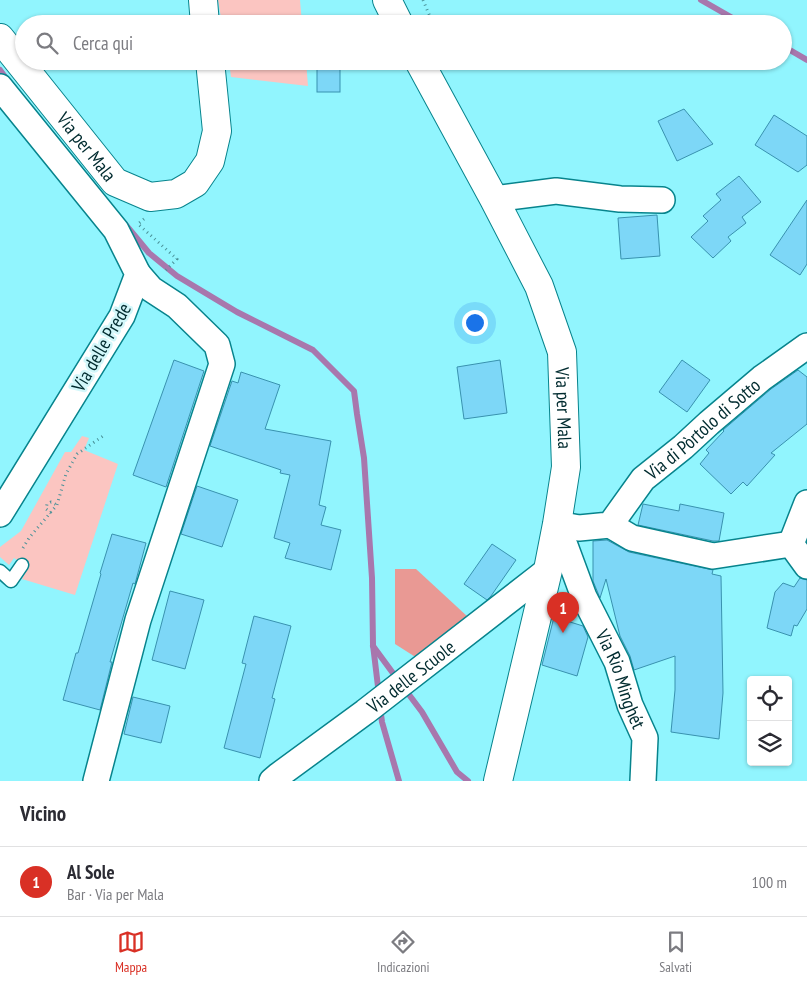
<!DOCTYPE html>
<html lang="it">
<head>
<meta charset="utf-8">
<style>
  :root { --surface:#fff; --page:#f7f7f7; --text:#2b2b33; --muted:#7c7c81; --line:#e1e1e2; --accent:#d93025 }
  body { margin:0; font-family:"PT Sans Narrow",sans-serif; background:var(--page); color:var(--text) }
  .controls { position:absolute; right:15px; bottom:15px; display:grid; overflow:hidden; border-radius:5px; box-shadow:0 1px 4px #0004 }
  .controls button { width:45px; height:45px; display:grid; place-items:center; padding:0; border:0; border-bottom:1px solid var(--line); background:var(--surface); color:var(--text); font:25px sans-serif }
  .you { position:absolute; left:474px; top:322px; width:18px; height:18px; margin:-12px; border:4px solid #fff; border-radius:50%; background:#1a73e8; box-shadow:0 0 0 8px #1a73e833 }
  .badge { display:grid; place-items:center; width:32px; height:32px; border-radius:50%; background:var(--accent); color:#fff; font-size:16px; font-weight:700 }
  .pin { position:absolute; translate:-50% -41px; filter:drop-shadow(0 1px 2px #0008) }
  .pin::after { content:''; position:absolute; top:26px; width:18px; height:15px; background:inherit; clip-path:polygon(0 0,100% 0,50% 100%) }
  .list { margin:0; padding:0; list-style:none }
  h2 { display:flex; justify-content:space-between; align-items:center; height:65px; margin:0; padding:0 20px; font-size:21px }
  h2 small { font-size:16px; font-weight:400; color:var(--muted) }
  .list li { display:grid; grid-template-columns:32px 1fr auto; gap:15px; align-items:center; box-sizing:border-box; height:70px; padding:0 20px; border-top:1px solid var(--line) }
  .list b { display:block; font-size:19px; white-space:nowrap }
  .list p { margin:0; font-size:16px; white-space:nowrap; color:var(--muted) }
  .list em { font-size:16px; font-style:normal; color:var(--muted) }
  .icon { flex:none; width:28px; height:28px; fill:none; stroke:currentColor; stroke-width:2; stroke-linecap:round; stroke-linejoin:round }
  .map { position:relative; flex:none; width:807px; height:781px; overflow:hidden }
  .search { position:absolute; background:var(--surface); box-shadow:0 1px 4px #0004; left:15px; right:15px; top:15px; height:55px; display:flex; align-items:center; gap:12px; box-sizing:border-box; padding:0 18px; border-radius:28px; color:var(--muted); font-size:19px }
  .sheet { height:135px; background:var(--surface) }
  nav { display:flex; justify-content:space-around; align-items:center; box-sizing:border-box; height:70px; border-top:1px solid var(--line); background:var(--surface); font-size:14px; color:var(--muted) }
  nav a { display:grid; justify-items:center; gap:2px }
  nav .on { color:var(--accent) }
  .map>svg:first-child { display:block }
  .green { fill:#fbc5c1 }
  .forest { fill:#e99994 }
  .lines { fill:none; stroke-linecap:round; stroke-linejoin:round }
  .stream { stroke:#a877ad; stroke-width:6 }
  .building { fill:#7dd7f7; stroke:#3992af }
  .service-casing { stroke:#07848d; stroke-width:15 }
  .minor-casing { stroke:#07848d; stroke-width:28 }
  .secondary-casing { stroke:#07848d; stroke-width:30 }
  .path { stroke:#499198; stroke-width:3; stroke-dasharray:1 4; stroke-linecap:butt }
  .service { stroke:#fff; stroke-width:12 }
  .minor { stroke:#fff; stroke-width:25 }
  .secondary { stroke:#fff; stroke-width:28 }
  .labels { text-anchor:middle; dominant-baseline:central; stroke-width:5; stroke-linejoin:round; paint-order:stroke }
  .street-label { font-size:19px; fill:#002b2f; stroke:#d3f7fa }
</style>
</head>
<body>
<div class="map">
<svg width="807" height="781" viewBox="0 0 807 781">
  <rect width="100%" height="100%" fill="#91f5fe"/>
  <g class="green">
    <polygon points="218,0 300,0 302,24 222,24"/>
    <polygon points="229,61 306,61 308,86 231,77"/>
    <polygon points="82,436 89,438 84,450 118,464 75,595 22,579 28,567 14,558 9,565 0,557 0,547 21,531 65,452 71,452"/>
  </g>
  <polygon class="forest" points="395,569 416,569 468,617 417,658 395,644"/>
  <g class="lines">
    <g class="stream">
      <polyline points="701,0 743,24"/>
      <polyline points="783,46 807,60"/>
      <polyline points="0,70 8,81"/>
      <polyline points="125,224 149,253 177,276 237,312 313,350 354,391 357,414 364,458 372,578 373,645 379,695"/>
      <polyline points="373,646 398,680"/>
      <polyline points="404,688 422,712 457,772 468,781"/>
      <polyline points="380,707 382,722 399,781"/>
    </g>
  </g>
  <g class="building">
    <rect x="317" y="61" width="23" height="31"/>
    <polygon points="684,109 713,144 677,161 658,121"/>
    <polygon points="774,115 807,136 807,165 798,172 755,145"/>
    <polygon points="739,176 761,202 742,217 746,223 728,237 731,241 713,258 691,237 708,221 703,216 721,200 716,194"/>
    <polygon points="807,200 807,264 800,275 770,255"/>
    <polygon points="657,215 660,256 621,259 618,218"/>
    <polygon points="174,360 204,371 166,487 133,475"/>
    <polygon points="500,360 507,413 464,419 457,367"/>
    <polygon points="682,360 710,380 687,412 659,392"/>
    <polygon points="798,370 807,377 807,424 771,453 775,455 747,486 743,482 731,494 700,464 709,453 706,450 724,431 723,430 771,389"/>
    <polygon points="241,372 280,385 265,429 331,441 319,505 326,507 321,525 341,530 331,570 285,558 290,543 274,538 290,475 280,473 281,470 210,446 232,381 238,383"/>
    <polygon points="197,486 238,500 222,547 181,534"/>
    <polygon points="643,504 679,511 680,504 724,513 719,541 713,541 638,525"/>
    <polygon points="112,534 146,543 135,584 133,583 110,662 112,662 100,710 63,700 76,653 78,653 101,574 100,573"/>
    <polygon points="607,540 629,552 713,570 712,574 721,576 723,693 719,739 671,732 675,690 675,656 634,670 630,656 620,636 606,579 600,598 593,581 593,541"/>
    <polygon points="492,544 516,560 491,596 487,600 464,584"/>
    <polygon points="800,578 807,580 807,609 797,626 794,625 791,636 767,628 775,592 783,583 794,587"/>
    <polygon points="170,591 204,600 185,669 152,660"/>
    <polygon points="254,616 291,626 272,698 275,699 260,758 224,748 246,664 242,663"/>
    <polygon points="554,617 583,626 588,637 577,676 542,665"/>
    <polygon points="133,697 170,706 161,743 124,734"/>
  </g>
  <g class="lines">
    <defs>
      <polyline id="service" points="0,571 11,581 22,565"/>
      <g id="minor">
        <polyline points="0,87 116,230 138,274 122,316 0,514"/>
        <polyline points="494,199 556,191 620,199 662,200"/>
        <path id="s1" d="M557,524l22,4 31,-3 33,-46 40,-32 26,-24 53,-45 45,-32"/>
        <path id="s2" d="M557,524l27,73 33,65 13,43 15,33 -2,43"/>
        <polyline points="610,525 632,538 713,556 791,544 807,566"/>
        <polyline points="791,544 807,503"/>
        <polyline points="96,781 138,620 222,364 217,345 177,306 151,289 138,274"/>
        <path id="s3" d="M272,781l7,-6 86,-63 183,-142"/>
      </g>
      <g id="secondary">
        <polyline points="203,0 205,24"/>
        <polyline points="387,0 399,24"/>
        <path id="s4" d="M0,38l115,144 35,15 26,-3 19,-11 15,-22 7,-30 -7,-70"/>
        <path id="s5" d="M419,61l75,138 45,87 23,66 4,115 -9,57 -9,46 -50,211"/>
      </g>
    </defs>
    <use href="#service" class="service-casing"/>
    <use href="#minor" class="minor-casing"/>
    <use href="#secondary" class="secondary-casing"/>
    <g class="path">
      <polyline points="423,0 431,19 432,24"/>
      <polyline points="144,219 138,224 177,259 165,271"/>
      <polyline points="51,513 46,509 47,504 51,502 57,505"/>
      <polyline points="23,548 29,538 57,505 66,474 77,454 103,436"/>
    </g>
    <use href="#service" class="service"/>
    <use href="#minor" class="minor"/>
    <use href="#secondary" class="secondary"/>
  </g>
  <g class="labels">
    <g class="street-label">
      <text stroke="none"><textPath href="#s4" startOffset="139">Via per Mala</textPath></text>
      <text transform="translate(101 347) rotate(-60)">Via delle Prede</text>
      <text stroke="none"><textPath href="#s5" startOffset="381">Via per Mala</textPath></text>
      <text stroke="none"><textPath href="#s1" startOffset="188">Via di Pòrtolo di Sotto</textPath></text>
      <text stroke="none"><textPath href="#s3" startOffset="174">Via delle Scuole</textPath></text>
      <text stroke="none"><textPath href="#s2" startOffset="168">Via Rio Minghét</textPath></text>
    </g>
  </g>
</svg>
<div class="controls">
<button><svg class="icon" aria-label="locate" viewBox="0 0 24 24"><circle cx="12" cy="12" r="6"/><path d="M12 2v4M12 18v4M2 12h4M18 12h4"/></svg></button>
<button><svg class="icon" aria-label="layers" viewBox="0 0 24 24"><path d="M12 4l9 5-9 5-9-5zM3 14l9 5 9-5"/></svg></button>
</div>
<div class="you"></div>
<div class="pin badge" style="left:563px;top:633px">1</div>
<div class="search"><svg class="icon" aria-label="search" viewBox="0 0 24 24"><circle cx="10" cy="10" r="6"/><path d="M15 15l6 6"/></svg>Cerca qui</div>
</div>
<section class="sheet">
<h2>Vicino<small></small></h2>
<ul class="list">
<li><span class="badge">1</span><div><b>Al Sole</b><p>Bar · Via per Mala</p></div><em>100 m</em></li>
</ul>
</section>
<nav>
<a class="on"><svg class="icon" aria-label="map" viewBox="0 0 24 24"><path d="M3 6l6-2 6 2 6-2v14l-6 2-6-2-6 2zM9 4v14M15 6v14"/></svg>Mappa</a>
<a><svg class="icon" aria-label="directions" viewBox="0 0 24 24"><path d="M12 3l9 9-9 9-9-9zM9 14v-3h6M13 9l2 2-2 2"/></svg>Indicazioni</a>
<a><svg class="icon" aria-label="saved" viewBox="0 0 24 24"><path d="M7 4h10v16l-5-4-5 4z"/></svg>Salvati</a>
</nav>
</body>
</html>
